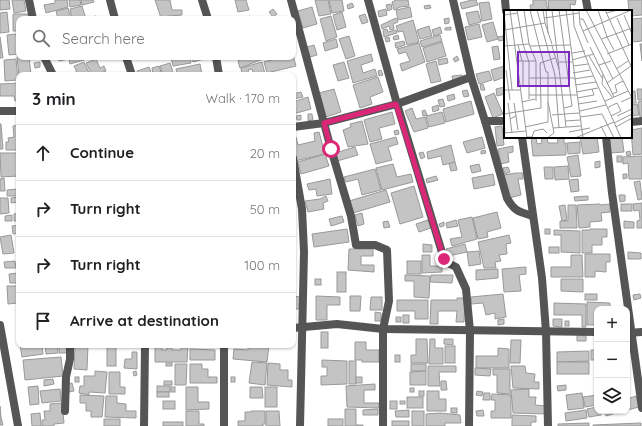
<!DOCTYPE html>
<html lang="en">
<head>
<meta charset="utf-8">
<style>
  :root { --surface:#fff; --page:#f6f6f6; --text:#202124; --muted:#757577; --line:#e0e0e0 }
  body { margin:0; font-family:Quicksand,sans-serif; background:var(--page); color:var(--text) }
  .controls { position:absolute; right:12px; bottom:12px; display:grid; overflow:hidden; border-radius:8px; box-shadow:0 1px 3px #0004 }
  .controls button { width:36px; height:36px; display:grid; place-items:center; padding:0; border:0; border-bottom:1px solid var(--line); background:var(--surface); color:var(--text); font:20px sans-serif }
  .stop { position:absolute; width:12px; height:12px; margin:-9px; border:3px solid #db2777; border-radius:50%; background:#fff }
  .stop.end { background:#db2777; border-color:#fff; box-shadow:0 1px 4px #0008 }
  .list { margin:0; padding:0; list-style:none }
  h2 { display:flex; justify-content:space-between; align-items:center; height:52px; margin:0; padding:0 16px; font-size:17px }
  h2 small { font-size:13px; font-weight:400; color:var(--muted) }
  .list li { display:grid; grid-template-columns:26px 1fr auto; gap:12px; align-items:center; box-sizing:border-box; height:56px; padding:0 16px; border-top:1px solid var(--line) }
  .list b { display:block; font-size:15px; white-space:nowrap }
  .list em { font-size:13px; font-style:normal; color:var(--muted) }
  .icon { flex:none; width:22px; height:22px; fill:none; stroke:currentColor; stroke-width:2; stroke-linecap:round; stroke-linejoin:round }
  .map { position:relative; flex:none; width:642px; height:426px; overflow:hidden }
  .search { position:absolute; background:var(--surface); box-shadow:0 1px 3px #0004; left:16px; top:16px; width:280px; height:44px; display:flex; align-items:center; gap:10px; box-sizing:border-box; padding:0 14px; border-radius:8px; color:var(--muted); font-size:15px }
  .panel { position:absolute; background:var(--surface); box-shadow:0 1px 3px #0004; left:16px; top:72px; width:280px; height:276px; border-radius:8px }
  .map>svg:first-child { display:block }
  .building { fill:#c4c4c4; stroke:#999 }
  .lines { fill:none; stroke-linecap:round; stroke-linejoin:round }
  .minor { stroke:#555; stroke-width:8 }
  .route { stroke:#db2777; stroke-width:5 }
  .inset-road { fill:none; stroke:#999; stroke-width:1 }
  .view { fill:#7b2cbf; fill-opacity:0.15; stroke:#7b2cbf; stroke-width:2 }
  .inset-edge { fill:none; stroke:#000; stroke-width:2 }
</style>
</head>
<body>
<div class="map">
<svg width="642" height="426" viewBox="0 0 642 426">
  <rect width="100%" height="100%" fill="#fff"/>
  <g class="building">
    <polygon points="0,0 9,0 10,9 0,10"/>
    <polygon points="12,0 24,0 26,11 14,13"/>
    <polygon points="55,0 67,0 68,7 46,13 44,5 55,3"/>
    <polygon points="69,0 80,0 81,5 70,7"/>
    <polygon points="81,0 93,0 94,2 82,5"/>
    <polygon points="155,0 170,0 172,10 182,10 182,15 169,16 161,18"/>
    <polygon points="235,0 246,0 249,10 238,12"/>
    <polygon points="315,0 328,0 331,14 319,16"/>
    <polygon points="329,0 342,0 344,11 332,13"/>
    <polygon points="396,0 408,0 409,6 400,7 394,10 392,2"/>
    <polygon points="472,0 476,0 478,5 462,9 460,3"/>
    <polygon points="533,0 546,0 548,11 531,11 530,5 533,5"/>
    <polygon points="548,0 576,0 575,5 570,4 571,11 549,11"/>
    <polygon points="628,0 642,0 642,15 631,16 631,11 629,11"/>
    <polygon points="489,2 492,19 482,21 479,3"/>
    <polygon points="352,3 354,7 348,9 347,5"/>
    <polygon points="391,4 392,9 388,11 386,5"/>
    <polygon points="430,5 431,8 425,9 424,6"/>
    <polygon points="82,6 86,19 72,19 70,9"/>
    <polygon points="312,7 317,24 303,28 298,11"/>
    <polygon points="410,7 412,17 398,20 396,10"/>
    <polygon points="68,8 71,19 58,19 56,11"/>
    <polygon points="273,9 277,14 273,17 269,12"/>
    <polygon points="386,9 387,15 379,17 378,11"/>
    <polygon points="478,11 481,22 469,25 466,13"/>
    <polygon points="7,12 9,32 0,33 0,13"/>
    <polygon points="342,12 346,27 337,30 333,15"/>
    <polygon points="13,14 28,14 28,19 19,19 19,31 13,31"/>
    <polygon points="365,14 368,22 362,24 359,16"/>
    <polygon points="96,16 97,19 87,19 87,18"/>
    <polygon points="250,16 251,19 241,19"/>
    <polygon points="331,16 337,37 326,41 320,19"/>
    <polygon points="181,17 181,19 166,19"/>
    <polygon points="396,18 398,22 393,24 394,29 390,30 389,26 382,29 381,25"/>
    <polygon points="449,18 449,23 445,24 444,19"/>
    <polygon points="642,18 642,41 632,42 631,32 633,32 632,19"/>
    <polygon points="413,20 419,42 407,45 403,31 398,32 396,26"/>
    <polygon points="493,22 498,39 487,42 482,25"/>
    <polygon points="479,24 482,37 468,40 465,27"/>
    <polygon points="429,26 432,36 420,39 417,30"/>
    <polygon points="440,27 442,33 434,36 432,30"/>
    <polygon points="451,27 451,30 445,30 445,28"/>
    <polygon points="387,29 388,32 396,30 397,33 384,37 383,30"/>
    <polygon points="16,34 19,54 9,55 7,35"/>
    <polygon points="398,35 399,39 394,40 393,37"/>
    <polygon points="440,35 442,41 422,47 420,41"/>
    <polygon points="349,36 355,56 346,59 339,39"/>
    <polygon points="503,36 504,40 499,41 498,37"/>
    <polygon points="0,37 3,58 0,58"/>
    <polygon points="389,37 390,41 386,42 385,38"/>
    <polygon points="336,39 338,47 325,51 323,43"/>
    <polygon points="404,41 405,45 396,48 395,43"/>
    <polygon points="442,42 446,56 427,62 423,48"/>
    <polygon points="419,43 425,62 402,71 400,64 410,61 406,52 399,54 397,49"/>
    <polygon points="640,44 642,44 642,61"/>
    <polygon points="314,45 317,55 310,57 307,47"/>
    <polygon points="498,46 500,59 494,60 492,47"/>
    <polygon points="371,54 373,61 361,65 363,73 375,69 377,76 353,83 347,61"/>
    <polygon points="293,55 296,66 267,73 264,62 282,57 293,57"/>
    <polygon points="457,56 459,60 455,62 453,59"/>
    <polygon points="17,57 29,57 31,74 36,73 36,75 19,75"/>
    <polygon points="58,57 83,57 84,60 70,64 69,59 59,61"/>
    <polygon points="171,57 190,57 191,63 173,66"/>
    <polygon points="192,57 204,57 204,59 193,62"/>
    <polygon points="248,57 263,57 263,59 240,68 238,61"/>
    <polygon points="447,58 448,63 439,65 438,60"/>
    <polygon points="16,59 18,80 5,81 4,60"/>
    <polygon points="96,59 100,68 104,66 106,71 96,75 92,75 86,63"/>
    <polygon points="436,61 441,81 431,83 426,64"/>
    <polygon points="40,62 40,67 35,68 34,63"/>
    <polygon points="84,62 90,75 65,75 65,74 77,72 74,66"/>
    <polygon points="262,62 265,74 254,75 252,69 248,70 249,75 242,75 241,68"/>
    <polygon points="344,62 349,78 338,81 333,65"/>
    <polygon points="170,63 174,75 163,75 160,66"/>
    <polygon points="200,64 202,75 177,75 176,69"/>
    <polygon points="159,66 161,72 153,74 152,68"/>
    <polygon points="504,66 505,77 494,81 491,70"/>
    <polygon points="149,67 152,75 138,75 137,71"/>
    <polygon points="381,70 383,75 379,76 378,71"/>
    <polygon points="489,71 492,80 479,84 476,74"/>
    <polygon points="462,75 463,79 453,81 452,76"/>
    <polygon points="378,77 383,92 370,97 372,104 360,108 353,85"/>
    <polygon points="19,83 19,101 15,101 14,96 0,96 0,84"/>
    <polygon points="483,84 485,90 481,90 480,85"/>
    <polygon points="504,87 505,94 497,96 496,89"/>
    <polygon points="334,89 341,112 326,117 319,93"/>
    <polygon points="637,89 642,89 642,100 638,100"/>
    <polygon points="467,90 469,96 464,97 462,91"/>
    <polygon points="631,91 635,91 636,103 631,103"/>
    <polygon points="301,92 303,97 293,99 293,94"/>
    <polygon points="494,93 503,114 493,118 485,97"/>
    <polygon points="454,94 455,99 448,101 447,96"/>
    <polygon points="308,97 311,109 293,114 293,102"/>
    <polygon points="443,99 445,106 440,107 438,100"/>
    <polygon points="471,101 474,114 446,122 443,109"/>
    <polygon points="642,101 642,116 640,117 638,102"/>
    <polygon points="637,104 639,115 633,116 632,105"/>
    <polygon points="438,105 439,110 433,112 432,107"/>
    <polygon points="412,108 416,119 425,117 428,128 414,132 405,111"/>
    <polygon points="425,110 427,115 423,116 422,111"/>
    <polygon points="392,112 395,124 379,128 382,139 370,142 364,120"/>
    <polygon points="442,112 445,123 429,127 426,116"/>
    <polygon points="308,114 312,114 313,120 308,121"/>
    <polygon points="301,115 301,120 297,120 296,116"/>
    <polygon points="362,121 368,144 348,147 343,130 351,127 350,124"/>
    <polygon points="0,124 1,124 3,149 0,149"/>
    <polygon points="19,125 19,150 6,150 6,142 9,142 8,138 14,137 13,126"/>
    <polygon points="502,126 504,145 497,146 495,127"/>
    <polygon points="642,128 642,154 633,155 631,130"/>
    <polygon points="398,130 399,134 395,135 394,131"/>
    <polygon points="319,132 325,154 295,161 293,153 293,138 296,137 298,145 315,141 314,133"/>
    <polygon points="396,137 398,144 388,147 392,160 376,164 370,144"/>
    <polygon points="482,137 485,148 467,153 463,142"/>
    <polygon points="531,137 536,137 537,144 542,143 541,137 547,137 548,143 558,143 557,137 564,137 564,143 566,143 566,155 533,156"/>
    <polygon points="580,137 597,137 599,152 583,154"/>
    <polygon points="609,137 622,137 624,152 610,153"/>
    <polygon points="580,142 580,153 568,154 567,143"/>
    <polygon points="451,145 455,162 443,165 441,156 428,159 427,152"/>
    <polygon points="513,146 513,152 508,153 509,162 501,164 498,149"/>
    <polygon points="355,147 358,155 337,161 335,153"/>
    <polygon points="485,150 486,153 481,154 481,151"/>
    <polygon points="630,151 631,155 627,156 626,152"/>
    <polygon points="423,152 425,157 421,159 419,153"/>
    <polygon points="0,153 19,153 19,176 1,177"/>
    <polygon points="325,154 329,166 301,174 298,162"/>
    <polygon points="578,155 581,176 571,177 567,157"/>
    <rect x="617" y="156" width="5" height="6"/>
    <polygon points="642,156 642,179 629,179 628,163 623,164 623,157"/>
    <polygon points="600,161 600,167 595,168 595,162"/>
    <polygon points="455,162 457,170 451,171 449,164"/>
    <polygon points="393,164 397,177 411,174 413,182 382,190 376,168"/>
    <polygon points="479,164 481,171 472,173 470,166"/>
    <polygon points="568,166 569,179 555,180 554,167"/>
    <polygon points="508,167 510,172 505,174 503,168"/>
    <polygon points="544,167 553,167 553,179 545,179"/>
    <polygon points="375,169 381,190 362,195 358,179 346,182 344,177"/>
    <polygon points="516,173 523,173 523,179 518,179 521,195 509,198 504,175"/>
    <polygon points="493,174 495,185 474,189 472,178"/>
    <polygon points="623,174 627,174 627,178 623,179"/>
    <polygon points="436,176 438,180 427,183 426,179"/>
    <polygon points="4,178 5,191 0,191 0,179"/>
    <polygon points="18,179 19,179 19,196 7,196 7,190 18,189"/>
    <polygon points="330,179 332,194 317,196 316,189 309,190 307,184"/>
    <polygon points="578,179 579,191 571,192 569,180"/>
    <polygon points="640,181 642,199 638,200 634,182"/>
    <polygon points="414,186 423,217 400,224 391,193"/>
    <polygon points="386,190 390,202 353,213 349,201"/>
    <polygon points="619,195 625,195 625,201 620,202"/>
    <polygon points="326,196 328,201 323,203 324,209 308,212 305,201 320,199"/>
    <polygon points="588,196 588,200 575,201 574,197"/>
    <polygon points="19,197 19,202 11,203 11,198"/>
    <polygon points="0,198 8,198 9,213 0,214"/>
    <polygon points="642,203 642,228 637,228 637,221 640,220 639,210 634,211 633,204"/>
    <polygon points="600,204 600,205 610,204 610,212 601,213 602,221 590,222 590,227 579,228 577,205"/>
    <rect x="621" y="204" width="11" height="7"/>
    <polygon points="565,205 567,220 562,221 559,206"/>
    <polygon points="568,205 576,205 577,228 560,228 560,221 568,221"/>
    <polygon points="497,212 501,228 487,232 488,237 478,239 473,218"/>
    <polygon points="19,213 19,221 14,221 14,214"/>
    <polygon points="362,213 364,224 358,226 355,215"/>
    <polygon points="12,215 12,221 5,221 5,216"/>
    <polygon points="342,216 344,222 331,226 329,219"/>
    <polygon points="472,217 477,239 452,246 450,239 462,237 458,220"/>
    <polygon points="428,220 431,228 419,232 416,224"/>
    <polygon points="456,220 458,226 447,228 446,223"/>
    <polygon points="388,221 390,227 384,228 383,222"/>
    <polygon points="624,221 634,222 634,228 624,228"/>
    <polygon points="444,222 444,226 440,227 439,224"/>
    <polygon points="19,225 19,233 13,234 12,226"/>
    <polygon points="347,229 349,242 314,247 312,234"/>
    <rect x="545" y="229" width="5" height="5"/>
    <polygon points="590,229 607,229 607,237 602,237 602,245 592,245 592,253 582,253 582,230 590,230"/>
    <polygon points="554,230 580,231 580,253 561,252 561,235 554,235"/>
    <polygon points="11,235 14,253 3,254 0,237"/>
    <polygon points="509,235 511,243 506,244 507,254 499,255 501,261 495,262 496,268 484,268 478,242"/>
    <polygon points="423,244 432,245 432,252 423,252"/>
    <polygon points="465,244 467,252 448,256 446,249"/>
    <rect x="549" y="247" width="10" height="6"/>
    <polygon points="349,249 373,249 373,256 361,256 361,265 374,265 374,272 348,270"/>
    <polygon points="479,251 481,264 469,266 467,252"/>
    <polygon points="628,252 641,253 641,259 628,259"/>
    <polygon points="585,254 610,254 610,262 606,262 606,272 595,271 595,277 585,277"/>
    <polygon points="422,255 430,255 430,266 442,266 442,272 422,273"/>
    <polygon points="571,255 582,255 583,277 551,277 551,267 571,267"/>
    <polygon points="15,261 16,268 5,268 4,262"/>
    <rect x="407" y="261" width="14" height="13"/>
    <polygon points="526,267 526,274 519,275 521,291 504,292 502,269"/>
    <polygon points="498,269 498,278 476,280 476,270"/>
    <rect x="337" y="272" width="9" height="20"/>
    <polygon points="19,273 19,283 10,283 9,274"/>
    <polygon points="405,275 430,276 429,298 414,297 414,281 405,281"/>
    <polygon points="431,275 453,275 452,283 430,282"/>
    <rect x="315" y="279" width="6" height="6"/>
    <polygon points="561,279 583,279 583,292 561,291"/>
    <polygon points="7,286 17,286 18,303 8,304"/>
    <polygon points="503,294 506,317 495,319 495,313 486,315 483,303 471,304 471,297"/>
    <rect x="585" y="294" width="12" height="6"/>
    <polygon points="640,294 641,298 634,300 633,295"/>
    <polygon points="293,296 300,297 300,309 293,309"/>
    <polygon points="316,296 340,297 340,305 327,305 327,320 316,320"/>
    <polygon points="350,296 361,296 360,311 350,311"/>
    <polygon points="371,297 382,297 382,310 370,310"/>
    <polygon points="457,298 465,298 464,322 456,322 457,311 438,311 438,324 430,324 431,300 457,300"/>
    <polygon points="397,300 428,300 428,319 415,319 415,311 397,311"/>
    <polygon points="587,302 610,303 610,309 597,309 597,325 587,325"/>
    <polygon points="554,303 586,304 586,327 582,327 582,315 554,315"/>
    <polygon points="375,312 381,313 381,321 375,321"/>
    <rect x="403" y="315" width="6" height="8"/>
    <rect x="396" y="317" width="5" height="5"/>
    <polygon points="504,319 504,324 498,325 498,320"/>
    <polygon points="553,319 562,319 562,327 553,326"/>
    <rect x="565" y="321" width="4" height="5"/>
    <rect x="321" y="332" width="7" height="16"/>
    <polygon points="577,335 586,336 586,341 577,341"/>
    <polygon points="416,339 427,339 428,363 411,363 411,355 416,355"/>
    <polygon points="430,339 435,339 435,348 443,348 443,364 429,364"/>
    <polygon points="444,339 453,339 453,345 444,344"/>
    <polygon points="511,340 521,340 520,363 510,363"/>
    <polygon points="355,342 366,342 366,350 379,350 379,362 362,362 362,360 355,360"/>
    <polygon points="20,345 42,345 43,354 22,357"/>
    <polygon points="45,345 57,345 58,353 46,354"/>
    <polygon points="75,345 88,345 87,370 74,369"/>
    <polygon points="155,345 162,345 162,350 167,350 166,345 172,345 172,350 181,350 182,345 188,345 187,362 155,362"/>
    <polygon points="248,345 269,345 267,362 233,359 234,349 248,350"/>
    <rect x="107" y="346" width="9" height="20"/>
    <rect x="445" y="346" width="10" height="17"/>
    <rect x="59" y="347" width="9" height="6"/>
    <polygon points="498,348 509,349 509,368 476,368 476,356 498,356"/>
    <polygon points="190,349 215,350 215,360 190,360"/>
    <rect x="591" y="350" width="6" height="10"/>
    <polygon points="627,350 630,350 629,359 627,359"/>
    <polygon points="589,351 589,361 557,362 557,352"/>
    <polygon points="132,352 137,352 137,369 124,368 125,359 132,359"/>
    <rect x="395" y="355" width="5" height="7"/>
    <polygon points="61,357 63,376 25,380 23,360"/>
    <polygon points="322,360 347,361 347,384 321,385 321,376 327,376 327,367 322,367"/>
    <rect x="349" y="361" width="7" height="23"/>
    <polygon points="252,362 267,363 265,385 249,383"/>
    <rect x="557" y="362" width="32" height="12"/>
    <rect x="166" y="363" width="6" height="3"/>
    <polygon points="268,363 280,364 280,370 288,370 288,380 292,380 292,387 267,385"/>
    <polygon points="175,364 187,364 186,385 175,385"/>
    <polygon points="190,364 202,364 202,369 208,369 208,377 217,377 217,383 190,383"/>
    <rect x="411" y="364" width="15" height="7"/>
    <polygon points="428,366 456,366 456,372 439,372 440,386 428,386"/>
    <polygon points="511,366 525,366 526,373 535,374 534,382 539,382 539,389 513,388"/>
    <polygon points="475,368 491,369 490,376 475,375"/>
    <polygon points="493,369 510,369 510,394 497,393 497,375 493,375"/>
    <polygon points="95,371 107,372 105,393 89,392 89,395 79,393 80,386 84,386 84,376 95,376"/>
    <polygon points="136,371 137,375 134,376 133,372"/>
    <polygon points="426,371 426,385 410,385 410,372"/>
    <polygon points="109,372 120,372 120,387 125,387 125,394 109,394"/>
    <rect x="75" y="377" width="4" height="5"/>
    <rect x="231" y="377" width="4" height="5"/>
    <rect x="356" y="377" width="6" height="6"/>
    <polygon points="53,379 54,384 44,386 44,380"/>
    <rect x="164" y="381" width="8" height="4"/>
    <polygon points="441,381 446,381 447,390 441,390"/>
    <polygon points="72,383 74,391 69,392 68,384"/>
    <polygon points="375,384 375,390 364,390 364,403 379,403 379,408 347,407 346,386"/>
    <polygon points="566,385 566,390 558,391 557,386"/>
    <polygon points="38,386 39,404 30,405 28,387"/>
    <rect x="157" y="386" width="13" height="6"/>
    <rect x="171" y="387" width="4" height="5"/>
    <polygon points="186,387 198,387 198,402 209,402 209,409 186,410"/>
    <polygon points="250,387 262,387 263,398 250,398"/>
    <rect x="265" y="387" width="12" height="20"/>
    <rect x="410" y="388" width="4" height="4"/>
    <polygon points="60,389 61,401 42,403 40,391"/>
    <polygon points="529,389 529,397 536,397 535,405 546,406 546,414 513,413 511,390"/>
    <rect x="419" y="391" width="5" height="5"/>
    <polygon points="427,391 439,391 439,399 446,399 446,411 427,411"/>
    <polygon points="477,391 483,392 482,396 476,395"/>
    <rect x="157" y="392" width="12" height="5"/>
    <polygon points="484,393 490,393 490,400 483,400"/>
    <polygon points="582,393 584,408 568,410 566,395"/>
    <polygon points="492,394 511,395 511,418 491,418 491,411 495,411 495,400 491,400"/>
    <polygon points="80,395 104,396 102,417 91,417 91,411 86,411 86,403 80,403"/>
    <polygon points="597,395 597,405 585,407 583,397"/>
    <polygon points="106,396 117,396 117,403 126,404 126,411 136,411 136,418 105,417"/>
    <polygon points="636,396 639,407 627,410 627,399"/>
    <rect x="407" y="397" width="16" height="11"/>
    <rect x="163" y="401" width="12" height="8"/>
    <rect x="390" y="401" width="7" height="8"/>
    <rect x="400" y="401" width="5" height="3"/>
    <polygon points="62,403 64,423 54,424 54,426 42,426 42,420 45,420 44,411 50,411 50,404"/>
    <polygon points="0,406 1,417 3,425 0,425"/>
    <polygon points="597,407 597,411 600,411 601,415 589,417 587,409"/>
    <rect x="451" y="408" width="6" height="5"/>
    <polygon points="345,409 356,409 356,425 363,425 363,426 345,426"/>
    <polygon points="378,409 378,415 363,415 363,410"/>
    <polygon points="409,410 409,417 396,417 395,411"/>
    <polygon points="483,410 484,416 477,416 476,411"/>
    <polygon points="586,410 587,418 566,421 565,413"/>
    <polygon points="186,411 199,411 199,424 204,424 204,426 186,426"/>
    <polygon points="251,411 265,411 265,424 263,424 263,426 238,426 238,421 245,421 245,412 251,412"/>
    <polygon points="266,411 279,411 280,426 266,426"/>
    <rect x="412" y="411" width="12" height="15"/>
    <polygon points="605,411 623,411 606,416"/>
    <polygon points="40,413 41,426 32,426 31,414"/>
    <polygon points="440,413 460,415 461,423 445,423 445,426 426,426 426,414"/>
    <polygon points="512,415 536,416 536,422 531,422 531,426 512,426"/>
    <rect x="104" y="419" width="16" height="7"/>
    <rect x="328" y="419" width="15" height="7"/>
    <rect x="392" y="421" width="17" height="5"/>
    <rect x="163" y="422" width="20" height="4"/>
    <polygon points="589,423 589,426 558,426 558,424"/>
    <polygon points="641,423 641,426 593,426 593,425"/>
  </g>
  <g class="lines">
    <g class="minor">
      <polyline points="29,0 33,19"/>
      <polyline points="110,0 115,19"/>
      <polyline points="202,0 208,19"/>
      <polyline points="291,0 331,149 351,216 356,245 375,245 387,250 389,301 383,329 383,426"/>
      <polyline points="368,0 397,104 444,259 446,262 456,267 466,289 470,331 469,426"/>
      <path d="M453,0l18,77 14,44 22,77c7,13 12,14 26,18"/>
      <polyline points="505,0 506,11"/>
      <polyline points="586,0 588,11"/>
      <polyline points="44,57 53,75"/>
      <polyline points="126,57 132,75"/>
      <polyline points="216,57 219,75"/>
      <polyline points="0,111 19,111"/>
      <polyline points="485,121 505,121"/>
      <polyline points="631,122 642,121"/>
      <polyline points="293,127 324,123 397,104 471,77"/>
      <polyline points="522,137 542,278 546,332 548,426"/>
      <polyline points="606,137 612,193 642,408"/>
      <polyline points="293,158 302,209 304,252 300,426"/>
      <polyline points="0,325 18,426"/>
      <polyline points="293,328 337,324 383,329 597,332"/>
      <polyline points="627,333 642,332"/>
      <polyline points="224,345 224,426"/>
      <polyline points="65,411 66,377 70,359 70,345"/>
      <polyline points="144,426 145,345"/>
    </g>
  </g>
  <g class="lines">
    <polyline class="route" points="331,149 324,123 396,104 444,259"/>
  </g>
  <g transform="translate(504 10)">
    <rect width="128" height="128" fill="#fff"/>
    <path class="inset-road" d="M6,0l17,128M13,0l6,34 6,18v37M20,0l5,34 7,17v40M33,0l18,65 4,53M42,0l2,23M48,0l14,117M55,0l13,96 -8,2M62,0l17,128M69,0l1,16 16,42 31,70M75,0l1,14 8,19M82,0l46,88M94,0l9,27 -5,2M101,0l27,58M0,3l8,77M102,3l12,-3M0,5l14,-2M120,5l8,19M40,8l35,-5M113,8l12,27M76,9h3l30,60M41,13l7,21M0,20l41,-7 -2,-13M79,21l48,-21M14,35l4,16M0,36l25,-2M26,36l40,-1M48,36l7,23M86,37l24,50M110,40l-7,-13 25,-9M68,43l13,-2M103,44l25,-10M85,46l13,22M68,50l22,-6M12,51h20M19,51v24M55,52h13M95,55l12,-4M69,56l15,-2M112,59l12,-8M2,60l4,30M69,63l17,-3M99,64l-1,10 10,13M26,68h44M70,69l19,-3M103,73l24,-17M71,75l21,-3M0,80h16M72,82l22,-4M108,84l5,-2 -2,-7 8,-4M25,85h48M73,88l17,-3 -2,-6M101,91l23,-10M18,92l13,-3M117,92l11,-5M4,93l4,30M74,94l19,-3M103,98l10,-5 4,8 -10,5M76,101l26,-6M0,104l37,-6 -1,-45 15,-5M48,105l27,-2M12,106l2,14M113,106l15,-7M76,107l22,-3 12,24M6,109l6,-3 -2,-13M0,110l1,13M61,111l15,-1M110,113l18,-9M97,116l6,12M21,117l23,-5v-50h-2l-16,-62M112,117l16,-9M49,118l28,-2M65,122l21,-4M0,123l22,-2M23,127h5l2,-6 9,-2 4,4M43,128l7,-5 -6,-31M71,128l39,-16"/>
    <path class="view" d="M14,42h51v34h-51z"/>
    <rect width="128" height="128" class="inset-edge"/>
  </g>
</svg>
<div class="controls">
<button>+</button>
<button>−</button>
<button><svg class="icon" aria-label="layers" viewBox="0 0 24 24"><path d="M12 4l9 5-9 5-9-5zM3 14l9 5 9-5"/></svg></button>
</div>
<div class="stop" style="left:331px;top:149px"></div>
<div class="stop end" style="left:444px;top:259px"></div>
<div class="search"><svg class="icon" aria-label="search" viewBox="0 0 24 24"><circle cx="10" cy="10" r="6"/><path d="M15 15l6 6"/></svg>Search here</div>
<section class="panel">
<h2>3 min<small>Walk · 170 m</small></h2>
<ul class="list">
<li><svg class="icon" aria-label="ahead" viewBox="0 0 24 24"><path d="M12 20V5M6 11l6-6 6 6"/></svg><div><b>Continue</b></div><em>20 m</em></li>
<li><svg class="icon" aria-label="right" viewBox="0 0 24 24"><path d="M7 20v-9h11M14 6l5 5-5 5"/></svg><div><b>Turn right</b></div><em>50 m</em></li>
<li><svg class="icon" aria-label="right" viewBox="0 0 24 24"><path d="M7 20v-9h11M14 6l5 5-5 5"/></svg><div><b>Turn right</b></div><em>100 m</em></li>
<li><svg class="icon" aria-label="arrive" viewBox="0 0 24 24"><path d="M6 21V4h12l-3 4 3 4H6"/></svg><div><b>Arrive at destination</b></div></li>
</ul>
</section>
</div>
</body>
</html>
